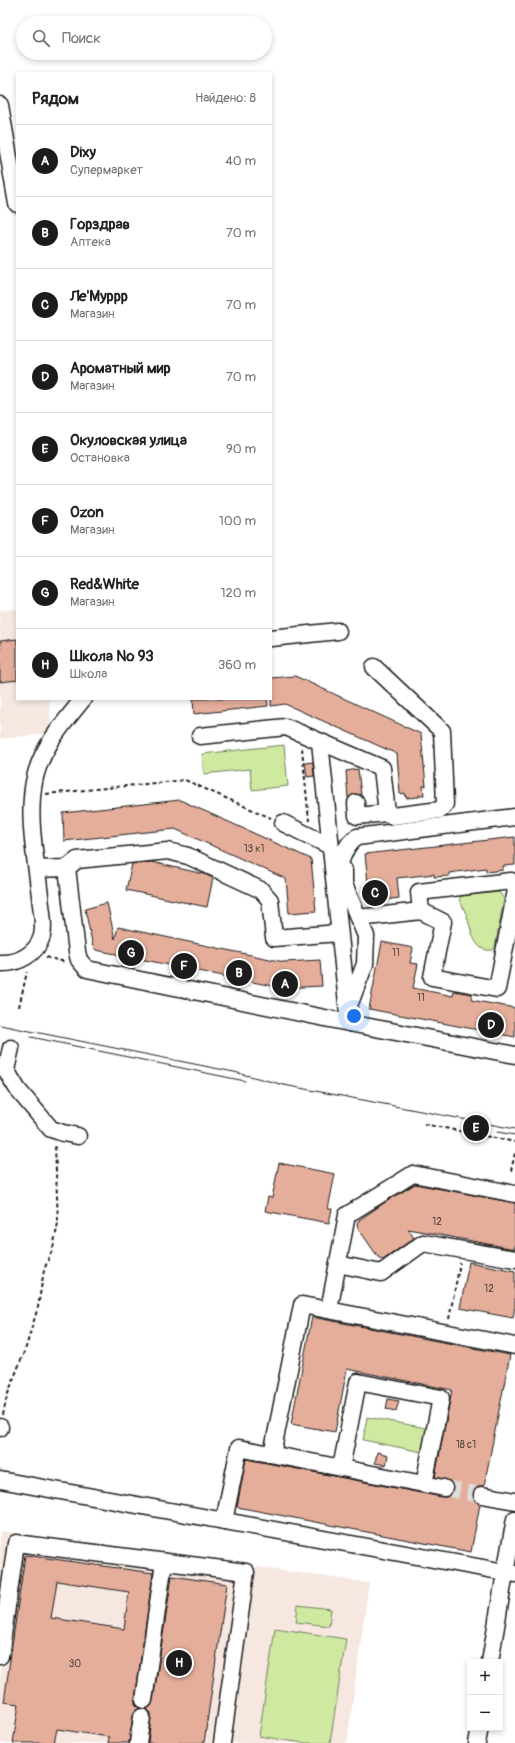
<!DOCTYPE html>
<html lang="ru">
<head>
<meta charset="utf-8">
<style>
  :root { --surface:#fff; --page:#f6f6f6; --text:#202124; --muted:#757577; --line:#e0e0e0; --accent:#1c1c1c }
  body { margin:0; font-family:Pangolin,sans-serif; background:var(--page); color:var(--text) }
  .controls { position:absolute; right:12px; bottom:12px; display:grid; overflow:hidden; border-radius:0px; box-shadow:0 2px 6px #0003 }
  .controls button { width:36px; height:36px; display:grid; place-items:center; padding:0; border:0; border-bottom:1px solid var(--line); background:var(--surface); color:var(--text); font:20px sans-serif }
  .you { position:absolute; left:354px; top:1016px; width:14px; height:14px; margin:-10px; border:3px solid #fff; border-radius:50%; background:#1a73e8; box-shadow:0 0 0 6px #1a73e833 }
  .badge { display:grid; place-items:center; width:26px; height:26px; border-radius:50%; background:var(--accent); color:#fff; font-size:13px; font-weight:700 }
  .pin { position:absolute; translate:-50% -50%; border:2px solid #fff; box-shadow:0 1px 4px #0006 }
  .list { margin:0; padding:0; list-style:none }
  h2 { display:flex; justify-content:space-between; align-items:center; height:52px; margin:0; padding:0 16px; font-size:17px }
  h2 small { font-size:13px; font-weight:400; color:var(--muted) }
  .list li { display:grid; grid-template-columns:26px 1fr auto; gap:12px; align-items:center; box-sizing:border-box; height:72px; padding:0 16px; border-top:1px solid var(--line) }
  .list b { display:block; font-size:15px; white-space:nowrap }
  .list p { margin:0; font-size:13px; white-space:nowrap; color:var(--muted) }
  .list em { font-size:13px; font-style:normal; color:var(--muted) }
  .icon { flex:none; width:22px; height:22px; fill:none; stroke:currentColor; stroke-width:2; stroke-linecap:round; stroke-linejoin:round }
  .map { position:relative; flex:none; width:515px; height:1743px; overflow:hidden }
  .search { position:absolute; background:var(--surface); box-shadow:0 2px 6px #0003; left:16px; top:16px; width:256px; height:44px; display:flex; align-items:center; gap:10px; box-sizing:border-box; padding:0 14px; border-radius:22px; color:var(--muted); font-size:15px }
  .panel { position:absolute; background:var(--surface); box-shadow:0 2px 6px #0003; left:16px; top:72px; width:256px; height:628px; border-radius:0px }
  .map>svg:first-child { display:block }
  .built { fill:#f7e7e1 }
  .green { fill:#cfe9a0; stroke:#76825e }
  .building { fill:#e5ae9b; stroke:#1c1c1c; fill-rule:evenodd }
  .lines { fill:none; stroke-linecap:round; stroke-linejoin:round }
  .minor-tunnel { stroke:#ddd; stroke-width:16; stroke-dasharray:16 8; stroke-linecap:butt }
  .minor-casing { stroke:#1c1c1c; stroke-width:19 }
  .path { stroke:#1c1c1c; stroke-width:2; stroke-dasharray:4 3; stroke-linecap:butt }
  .minor { stroke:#fff; stroke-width:16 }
  .tram { stroke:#1c1c1c; stroke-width:1 }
  .labels { text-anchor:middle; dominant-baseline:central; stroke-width:3; stroke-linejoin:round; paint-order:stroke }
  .number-label { font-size:10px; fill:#4e403c }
</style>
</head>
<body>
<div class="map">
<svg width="515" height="1743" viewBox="0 0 515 1743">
  <rect width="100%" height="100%" fill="#fff"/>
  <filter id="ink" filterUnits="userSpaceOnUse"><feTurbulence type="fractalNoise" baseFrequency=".025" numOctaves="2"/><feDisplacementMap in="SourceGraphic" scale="8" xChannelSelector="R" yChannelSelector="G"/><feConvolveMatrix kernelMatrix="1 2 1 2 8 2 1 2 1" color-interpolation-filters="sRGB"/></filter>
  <g filter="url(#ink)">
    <g class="built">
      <polygon points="17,609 17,699 49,699 52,733 0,739 0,610"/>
      <polygon points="0,1531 369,1583 347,1743 0,1743"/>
    </g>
    <g class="green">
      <polygon points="284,745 288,786 252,790 250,769 204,774 202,754"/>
      <path d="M499,892l5,7 -9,48 -2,3c-18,3 -21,-17 -25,-30 -2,-7 -5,-14 -9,-20l2,-4z"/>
      <polygon points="367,1417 426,1428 422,1452 363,1440"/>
      <polygon points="298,1605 331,1609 329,1626 296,1622"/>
      <polygon points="275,1628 346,1639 330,1743 303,1743 259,1736"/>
    </g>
    <g class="building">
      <polygon points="17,639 17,680 0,682 0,641"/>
      <polygon points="295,676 421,734 426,786 423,786 424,795 419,795 419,797 406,798 405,793 400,794 397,754 285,704 271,706 271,678"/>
      <polygon points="193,699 267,699 268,706 194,714"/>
      <polygon points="313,762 314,776 307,777 305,763"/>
      <polygon points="358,769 361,795 355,794 348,798 346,771"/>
      <polygon points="180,800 311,859 316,911 289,913 286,879 175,829 64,841 63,813"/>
      <polygon points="515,837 515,865 503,866 503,870 486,872 486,868 449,873 449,876 434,877 434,874 397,878 399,898 370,902 365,854"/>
      <polygon points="151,862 204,874 213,878 207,907 126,890 132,864"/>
      <polygon points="107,903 115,939 118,927 284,962 320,960 322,986 282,988 96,950 93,947 85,909"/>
      <polygon points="382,942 413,948 410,963 418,964 413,988 453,996 454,991 472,994 471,1000 515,1008 515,1037 369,1009"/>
      <polygon points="279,1163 335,1174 328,1209 332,1209 329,1223 265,1211 268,1197 272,1198"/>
      <polygon points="415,1184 515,1203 515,1249 408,1229 414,1238 383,1260 378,1257 358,1228 357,1223 359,1220 384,1203"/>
      <polygon points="469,1262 515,1271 515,1306 513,1318 460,1308"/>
      <polygon points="312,1317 510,1355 484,1486 478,1486 473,1493 473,1499 480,1504 471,1552 237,1507 246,1459 442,1497 447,1497 453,1490 453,1485 450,1481 435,1477 452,1390 347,1369 335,1432 291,1424"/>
      <polygon points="388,1399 399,1401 396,1411 386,1409"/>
      <polygon points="377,1452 388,1455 386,1465 375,1463"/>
      <path d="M25,1555l128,18 -18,126v5l4,4 -4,3 -2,4 -4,28h-21l1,-6 -52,-8 -3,14h-41l6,-39 -15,-2zM57,1581l72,11 -5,37 -73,-11z"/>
      <polygon points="172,1576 227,1584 204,1743 148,1743 151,1718 151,1713 147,1709 151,1706 153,1701"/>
    </g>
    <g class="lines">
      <polyline class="minor-tunnel" points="444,1488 482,1495"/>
      <defs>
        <g id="minor">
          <polyline points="0,105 17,204"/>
          <polyline points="271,638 338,631"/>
          <polyline points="200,736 286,727 382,768 387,813 392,816 440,810 445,804 442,731 374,667"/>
          <polyline points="320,742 349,1023"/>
          <polyline points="356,803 357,816 387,813"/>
          <polyline points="283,823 330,846"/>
          <polyline points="37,869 67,868"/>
          <polyline points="344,870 344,884 366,936 365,964 348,1008"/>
          <path d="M335,878c5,-13 9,-34 22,-41l158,-20"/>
          <polyline points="421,911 419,892 511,881 515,888"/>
          <polyline points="358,918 421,911 443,922 432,977 497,989 515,895"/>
          <polyline points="339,933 274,938 270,900 261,890 188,856 168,851 77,860 67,868 77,952 79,960 87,969 349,1023 515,1055"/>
          <path d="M0,963c18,1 37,-9 42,-27 3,-12 -1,-27 -2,-40 -4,-37 -13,-77 -6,-114 6,-33 29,-58 49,-83"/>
          <polyline points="11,1048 6,1070 18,1090 51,1129 63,1133 78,1136"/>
          <polyline points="338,1264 381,1273 423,1243 515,1259"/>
          <polyline points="329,1310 347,1215 413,1174 515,1194"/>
          <polyline points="0,1428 0,1427"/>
          <polyline points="272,1454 302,1305 515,1346"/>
          <polyline points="341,1468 358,1382 441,1398 424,1484"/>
          <polyline points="0,1480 515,1574"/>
          <polyline points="482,1495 515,1501"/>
          <polyline points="224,1521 239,1448 444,1488"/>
          <polyline points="0,1656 16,1543 246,1572 222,1743"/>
          <polyline points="490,1662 505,1573 515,1519"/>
          <polyline points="144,1700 164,1562"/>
          <polyline points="138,1743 142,1717"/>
          <polyline points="477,1743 480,1728"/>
        </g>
      </defs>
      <use href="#minor" class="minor-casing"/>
      <g class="path">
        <polyline points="302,748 309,821"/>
        <polyline points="46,794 185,780 271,818"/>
        <polyline points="46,957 65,962"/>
        <polyline points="19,1007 27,972"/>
        <polyline points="424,1124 515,1142"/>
        <polyline points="511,1171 515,1153"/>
        <polyline points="449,1319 460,1263"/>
        <polyline points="3,1415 7,1396 26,1347 38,1307 44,1270 53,1248 58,1223 55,1145"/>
      </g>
      <use href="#minor" class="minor"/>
      <g class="tram">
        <polyline points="0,1025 234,1072 284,1085 515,1129"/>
        <polyline points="31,1037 245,1081"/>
        <polyline points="497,1132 515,1135"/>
      </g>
    </g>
  </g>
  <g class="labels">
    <g class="number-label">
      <text x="254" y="849">13 к1</text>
      <text x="396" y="953">11</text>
      <text x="421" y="998">11</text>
      <text x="437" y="1222">12</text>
      <text x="489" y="1289">12</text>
      <text x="466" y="1445">18 с1</text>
      <text x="75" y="1664">30</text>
    </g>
  </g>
</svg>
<div class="controls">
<button>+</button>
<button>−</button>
</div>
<div class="you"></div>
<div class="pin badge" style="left:285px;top:984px">A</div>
<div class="pin badge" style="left:239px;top:973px">B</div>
<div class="pin badge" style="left:375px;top:893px">C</div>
<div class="pin badge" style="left:491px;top:1025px">D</div>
<div class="pin badge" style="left:476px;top:1128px">E</div>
<div class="pin badge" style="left:184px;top:966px">F</div>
<div class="pin badge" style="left:131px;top:953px">G</div>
<div class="pin badge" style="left:179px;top:1663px">H</div>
<div class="search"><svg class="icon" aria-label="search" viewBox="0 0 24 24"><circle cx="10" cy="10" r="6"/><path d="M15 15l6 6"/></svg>Поиск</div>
<section class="panel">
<h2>Рядом<small>Найдено: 8</small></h2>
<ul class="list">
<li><span class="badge">A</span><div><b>Dixy</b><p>Супермаркет</p></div><em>40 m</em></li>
<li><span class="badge">B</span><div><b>Горздрав</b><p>Аптека</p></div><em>70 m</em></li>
<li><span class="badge">C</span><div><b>Ле'Муррр</b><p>Магазин</p></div><em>70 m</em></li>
<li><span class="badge">D</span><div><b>Ароматный мир</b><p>Магазин</p></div><em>70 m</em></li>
<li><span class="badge">E</span><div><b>Окуловская улица</b><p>Остановка</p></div><em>90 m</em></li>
<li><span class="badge">F</span><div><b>Ozon</b><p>Магазин</p></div><em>100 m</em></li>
<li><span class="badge">G</span><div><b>Red&amp;White</b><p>Магазин</p></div><em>120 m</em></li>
<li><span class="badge">H</span><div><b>Школа № 93</b><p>Школа</p></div><em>360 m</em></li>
</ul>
</section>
</div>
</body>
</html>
